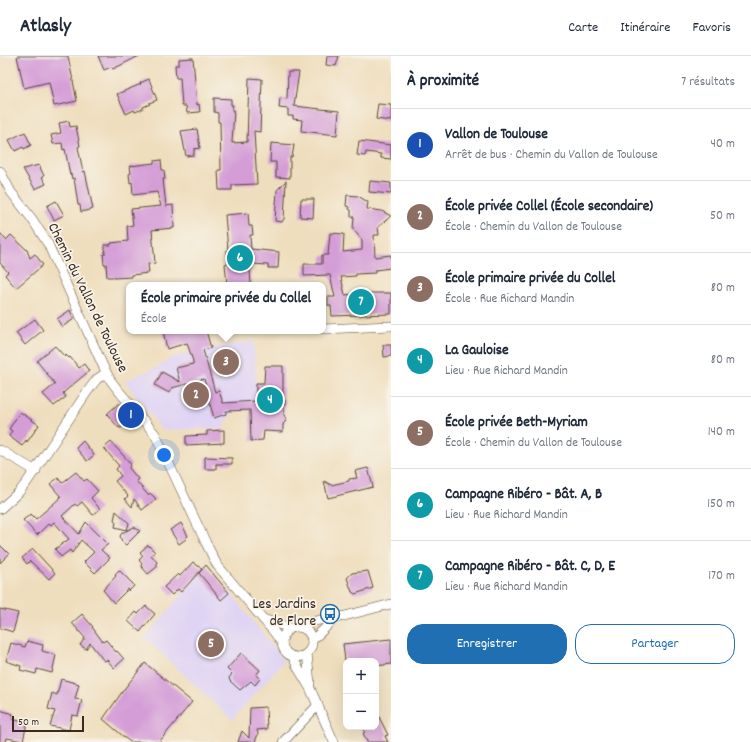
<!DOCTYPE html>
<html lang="fr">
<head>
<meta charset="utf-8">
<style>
  :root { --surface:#fff; --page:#f6f6f7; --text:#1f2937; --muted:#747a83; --line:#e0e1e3; --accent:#1f6fb2 }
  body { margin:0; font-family:Dekko,sans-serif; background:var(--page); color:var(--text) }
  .controls { position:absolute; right:12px; bottom:12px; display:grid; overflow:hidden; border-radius:8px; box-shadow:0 4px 16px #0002 }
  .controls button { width:36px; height:36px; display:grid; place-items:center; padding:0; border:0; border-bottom:1px solid var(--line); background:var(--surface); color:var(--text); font:20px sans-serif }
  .scale { position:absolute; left:12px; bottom:10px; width:72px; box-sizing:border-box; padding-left:4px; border:2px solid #3b2a1e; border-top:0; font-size:11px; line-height:14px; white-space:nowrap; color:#3b2a1e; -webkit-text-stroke:3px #f7f3e8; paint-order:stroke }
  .you { position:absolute; left:164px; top:399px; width:14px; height:14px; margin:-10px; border:3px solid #fff; border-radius:50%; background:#1a73e8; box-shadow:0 0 0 6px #1a73e833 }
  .badge { display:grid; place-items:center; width:26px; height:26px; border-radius:50%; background:var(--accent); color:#fff; font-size:13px; font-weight:700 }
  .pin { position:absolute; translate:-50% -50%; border:2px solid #fff; box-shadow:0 1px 4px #0006 }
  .popup { position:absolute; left:126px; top:226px; width:200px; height:52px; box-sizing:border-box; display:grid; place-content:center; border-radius:8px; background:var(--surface); filter:drop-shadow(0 1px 3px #0005); font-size:13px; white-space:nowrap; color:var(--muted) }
  .popup b { font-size:15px; color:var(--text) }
  .popup::after { content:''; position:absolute; left:50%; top:100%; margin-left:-8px; border:8px solid transparent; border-top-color:var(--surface) }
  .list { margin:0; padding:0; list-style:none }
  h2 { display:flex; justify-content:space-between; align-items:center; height:52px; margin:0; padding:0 16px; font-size:17px }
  h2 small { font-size:13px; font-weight:400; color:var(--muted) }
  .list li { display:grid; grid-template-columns:26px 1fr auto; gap:12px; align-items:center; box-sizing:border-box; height:72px; padding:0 16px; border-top:1px solid var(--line) }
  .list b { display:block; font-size:15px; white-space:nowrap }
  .list p { margin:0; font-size:13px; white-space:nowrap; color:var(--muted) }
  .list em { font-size:13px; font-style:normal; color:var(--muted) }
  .actions { display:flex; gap:8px; padding:12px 16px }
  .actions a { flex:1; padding:9px 0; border:1px solid var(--accent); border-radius:16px; text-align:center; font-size:14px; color:var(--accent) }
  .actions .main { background:var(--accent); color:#fff }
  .map { position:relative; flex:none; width:391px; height:686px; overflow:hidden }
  header { display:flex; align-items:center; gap:24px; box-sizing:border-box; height:56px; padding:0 20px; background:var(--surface); border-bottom:1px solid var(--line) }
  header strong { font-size:19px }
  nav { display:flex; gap:22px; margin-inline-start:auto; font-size:14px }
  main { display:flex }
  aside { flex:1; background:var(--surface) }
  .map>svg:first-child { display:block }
  .built { fill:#e0d4f4 }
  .building { fill:#d49dd7 }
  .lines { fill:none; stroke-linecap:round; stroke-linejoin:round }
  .street-casing { stroke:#564536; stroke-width:10 }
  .street { stroke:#fff; stroke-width:9 }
  .labels { text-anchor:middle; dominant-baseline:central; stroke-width:3.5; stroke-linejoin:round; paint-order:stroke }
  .street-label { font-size:15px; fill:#3b2a1e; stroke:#f7f3e8 }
  .poi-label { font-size:15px; fill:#3b2a1e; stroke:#f7f3e8; text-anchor:end }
</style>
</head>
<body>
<header>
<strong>Atlasly</strong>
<nav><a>Carte</a><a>Itinéraire</a><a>Favoris</a></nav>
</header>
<main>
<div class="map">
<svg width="391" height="686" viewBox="0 0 391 686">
  <rect width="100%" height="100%" fill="#f7f3e8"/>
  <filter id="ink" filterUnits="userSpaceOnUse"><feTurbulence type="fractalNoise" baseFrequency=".025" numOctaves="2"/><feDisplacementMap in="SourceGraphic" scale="8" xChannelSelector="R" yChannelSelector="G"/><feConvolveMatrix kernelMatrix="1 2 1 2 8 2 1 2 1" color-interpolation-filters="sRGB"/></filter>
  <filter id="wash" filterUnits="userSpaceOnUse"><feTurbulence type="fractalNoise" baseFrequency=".012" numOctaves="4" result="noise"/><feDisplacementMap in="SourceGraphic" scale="16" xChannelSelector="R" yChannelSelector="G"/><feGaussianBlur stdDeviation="0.9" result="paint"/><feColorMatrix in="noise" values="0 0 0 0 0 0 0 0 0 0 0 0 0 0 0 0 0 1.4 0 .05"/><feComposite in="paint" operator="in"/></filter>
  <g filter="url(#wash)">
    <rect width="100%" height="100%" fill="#efdebd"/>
    <g class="built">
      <polygon points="254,285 257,354 234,355 225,367 225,372 162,374 125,325 159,310 173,301 211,292"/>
      <polygon points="206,509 229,537 230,536 284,605 232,664 145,582"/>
    </g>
    <g id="blocks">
      <g class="building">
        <polygon points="17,0 68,0 77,45 54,50 49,26 24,32"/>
        <polygon points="98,0 139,0 113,13 111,11 104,14"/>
        <polygon points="327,0 339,0 336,10 326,9"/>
        <polygon points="193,2 197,49 199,48 200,56 187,57 186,50 182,50 180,22 176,22 175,9 179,9 179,3"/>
        <polygon points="288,16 299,16 294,50 339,55 337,79 301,75 302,64 293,63 293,60 288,60 288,53 279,52 280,42 287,43"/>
        <polygon points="249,22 262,23 260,76 254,75 257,128 232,129 232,134 219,134 218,114 221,114 220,66 218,66 218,57 214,56 214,42 231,43 231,49 233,49 232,54 234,54 232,87 247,86"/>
        <polygon points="149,23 157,44 149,47 150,48 143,51 143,53 135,56 134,54 126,58 117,38 141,28 140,27"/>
        <polygon points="378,48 391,49 391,65 376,63"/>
        <polygon points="69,65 70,71 76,70 80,90 78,91 83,116 85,115 93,153 81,156 80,149 78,149 74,122 72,123 71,118 70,119 65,93 63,94 62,87 53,88 51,79 61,77 59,67"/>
        <polygon points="197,73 200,92 194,93 194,99 186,100 181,75"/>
        <polygon points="25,76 31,89 24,93 23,91 15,95 9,84"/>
        <polygon points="359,85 391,89 391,103 381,102 381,98 366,96 365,100 357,99"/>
        <polygon points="271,87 294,89 292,101 290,101 290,122 276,121 276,106 270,106"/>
        <polygon points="161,104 162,114 164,114 165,123 163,123 166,150 173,149 174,172 152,174 155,207 148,208 149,217 131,219 132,221 114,222 114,221 107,221 106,208 104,208 103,198 105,198 104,189 111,189 111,187 128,185 127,170 133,169 131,153 161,150 157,136 133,139 132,126 130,127 129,118 131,117 130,110 154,107 154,105"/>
        <polygon points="39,109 44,120 42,121 46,128 35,133 23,113"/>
        <polygon points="286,125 284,163 282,166 275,165 277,134"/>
        <polygon points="370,125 391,127 391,138 369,136"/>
        <polygon points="347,139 358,140 368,146 367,153 382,155 391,160 378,171 379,179 374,179 375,201 391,199 391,212 375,214 375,217 356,218 356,220 341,221 345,239 354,238 354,240 371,239 371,237 391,237 391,258 332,260 331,250 328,250 328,241 335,241 330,219 304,220 304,208 322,208 322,199 328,199 330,177 344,178 343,196 362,194 362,184 353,173 354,161 351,161 351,154 349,153 349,151 346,150"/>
        <polygon points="301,143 314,143 313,162 300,161"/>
        <polygon points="56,145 64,159 54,164 47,150"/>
        <polygon points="248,157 249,170 252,170 253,179 250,179 251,193 279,196 278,212 268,212 268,209 251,208 252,213 250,214 251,229 227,229 225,208 228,207 227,194 228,194 225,159"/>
        <polygon points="0,177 6,184 11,179 27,194 30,202 35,198 43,209 16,232 5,219 8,216 0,207"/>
        <polygon points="70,254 74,263 62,271 57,263"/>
        <polygon points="35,263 43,274 25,289 16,277"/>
        <polygon points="163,275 206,275 211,292 203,294 215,336 219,335 223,347 256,345 256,327 264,327 265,310 283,310 283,344 285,344 284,359 286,362 286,365 283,368 283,376 264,375 263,384 251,385 250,354 226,355 226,358 214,362 207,338 208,338 204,323 172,332 169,337 155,329 162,316 180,326 176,312 193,308 193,305 187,287 167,293"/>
        <polygon points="383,289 391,289 391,300 384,301"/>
        <polygon points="55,290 65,301 66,299 69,302 70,301 79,312 84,308 89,315 63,337 66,341 54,350 43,338 55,328 37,305"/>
        <polygon points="119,347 132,362 121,372 118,371 107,358"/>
        <polygon points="20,356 39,369 27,386 26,384 22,390 9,380 12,375 9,373"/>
        <polygon points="224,374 224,387 186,389 186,380 207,379 207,375"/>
        <polygon points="83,385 94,399 87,405 76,392"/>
        <polygon points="111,386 131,408 129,412 138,423 136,425 148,439 150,437 156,443 142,454 134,443 132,451 125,443 128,440 115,425 121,420 116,413 119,410 104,392"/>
        <polygon points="205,401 232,402 232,408 216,408 216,413 205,413"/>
        <polygon points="368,412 373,431 328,442 324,425 331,429 349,425 349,423 357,422 355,415"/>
        <polygon points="76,416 84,425 87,423 98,435 91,442 100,453 93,459 82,446 77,450 75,448 62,460 79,478 86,466 108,488 101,494 110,502 95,517 84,506 94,496 81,484 72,497 70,494 61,501 55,493 69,483 54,466 51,469 49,467 37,479 23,464 31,458 36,463 61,441 50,428 58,422 62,427"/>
        <polygon points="116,455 129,467 127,474 115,471 116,466 114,464"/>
        <polygon points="181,467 188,480 185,482 186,483 179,488 170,474"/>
        <polygon points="134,471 140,475 126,489 122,486 120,480 122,477"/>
        <polygon points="0,489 9,498 0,507"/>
        <polygon points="148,489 155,496 151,499 157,506 156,508 158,510 148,518 141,510 142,508 139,504 143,500 140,496"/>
        <polygon points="33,493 55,517 49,523 30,505 27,508 22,502"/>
        <polygon points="193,506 202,513 181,536 178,533 172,539 164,531 178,518 180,520"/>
        <polygon points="206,509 229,537 221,544 199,517"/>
        <polygon points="119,514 133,528 134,530 129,535 128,533 114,547 103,534 116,520 115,518"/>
        <polygon points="368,515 373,532 355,538 352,536 347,522 352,517"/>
        <polygon points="146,550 155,558 140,576 128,565 136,556 138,558"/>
        <polygon points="0,553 18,557 13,576 0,572"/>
        <polygon points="82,558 93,571 92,571 103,586 106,584 116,596 117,595 124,603 114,612 107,604 104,605 90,587 86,593 80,589 85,582 72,567"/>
        <polygon points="391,583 391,608 376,610 376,605 345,605 343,588"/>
        <polygon points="27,585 43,589 42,595 56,599 52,617 37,613 36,618 20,614 21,610 6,605 11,587 25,591"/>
        <polygon points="241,597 260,614 256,619 260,623 255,629 251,625 240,634 230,625 229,622 232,618 227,613"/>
        <polygon points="145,607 192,646 159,686 130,686 103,663 125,632"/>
        <polygon points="61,623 79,628 75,643 82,644 78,660 72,659 69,674 50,670 55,655 48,653 52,637 57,639"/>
        <polygon points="266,651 267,673 257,674 258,678 255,686 238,686 242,675 249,682 250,652"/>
        <polygon points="0,654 13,658 12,663 27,667 23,685 7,682 6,686 0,686"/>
        <polygon points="376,655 388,679 385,680 388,686 367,686 363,677 365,676 363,671 376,671"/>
      </g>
    </g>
  </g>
  <g filter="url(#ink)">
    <use href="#blocks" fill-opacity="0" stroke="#564536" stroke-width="1"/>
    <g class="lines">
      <defs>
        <g id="street">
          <polyline points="0,115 11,136 32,163 48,188 103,310 111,325 118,334 155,378 206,487 217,509 274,576 282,587"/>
          <polyline points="323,273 391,270"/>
          <polyline points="0,394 36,415"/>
          <polyline points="0,453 19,436 27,426 87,336 97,323 106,317"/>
          <polyline points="263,563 290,572"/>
          <circle cx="297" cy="586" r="15"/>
          <path d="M301,571c8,-5 23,-9 32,-8l58,-15"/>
          <path d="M312,584c5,-4 18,-16 21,-21"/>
          <polyline points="307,597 310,628"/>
          <polyline points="293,601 298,612 310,632 334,686"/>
          <polyline points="283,686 318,649"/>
        </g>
      </defs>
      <use href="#street" class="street-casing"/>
      <use href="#street" class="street"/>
    </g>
  </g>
  <defs>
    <symbol id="bus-ring" viewBox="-11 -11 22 22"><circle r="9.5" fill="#f7f3e8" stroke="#1f6fb2" stroke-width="1.5"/><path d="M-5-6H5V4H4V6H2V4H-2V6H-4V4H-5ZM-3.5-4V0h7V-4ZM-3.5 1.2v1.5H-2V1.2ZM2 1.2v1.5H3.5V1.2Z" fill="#1f6fb2"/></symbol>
  </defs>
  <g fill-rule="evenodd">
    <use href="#bus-ring" x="319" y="547" width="22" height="22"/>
  </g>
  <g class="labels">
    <g class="street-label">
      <text transform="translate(87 242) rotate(64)">Chemin du Vallon de Toulouse</text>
    </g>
    <g class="poi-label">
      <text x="316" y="549">Les Jardins<tspan x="316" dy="17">de Flore</tspan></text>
    </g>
  </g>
</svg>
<div class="controls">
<button>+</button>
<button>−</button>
</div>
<div class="scale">50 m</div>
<div class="you"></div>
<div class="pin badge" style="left:131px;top:359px;background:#1a4fb4">1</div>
<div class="pin badge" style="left:196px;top:339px;background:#8d6e63">2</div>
<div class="pin badge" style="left:226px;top:306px;background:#8d6e63">3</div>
<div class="popup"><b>École primaire privée du Collel</b>École</div>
<div class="pin badge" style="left:270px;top:344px;background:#0f9aa8">4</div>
<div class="pin badge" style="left:211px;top:588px;background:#8d6e63">5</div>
<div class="pin badge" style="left:240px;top:202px;background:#0f9aa8">6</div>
<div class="pin badge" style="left:361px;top:246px;background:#0f9aa8">7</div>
</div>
<aside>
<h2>À proximité<small>7 résultats</small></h2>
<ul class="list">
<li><span class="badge" style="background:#1a4fb4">1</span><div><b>Vallon de Toulouse</b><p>Arrêt de bus · Chemin du Vallon de Toulouse</p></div><em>40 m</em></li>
<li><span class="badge" style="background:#8d6e63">2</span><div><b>École privée Collel (École secondaire)</b><p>École · Chemin du Vallon de Toulouse</p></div><em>50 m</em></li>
<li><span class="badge" style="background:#8d6e63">3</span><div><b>École primaire privée du Collel</b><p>École · Rue Richard Mandin</p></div><em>80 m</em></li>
<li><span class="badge" style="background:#0f9aa8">4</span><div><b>La Gauloise</b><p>Lieu · Rue Richard Mandin</p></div><em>80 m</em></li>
<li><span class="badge" style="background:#8d6e63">5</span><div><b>École privée Beth-Myriam</b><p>École · Chemin du Vallon de Toulouse</p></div><em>140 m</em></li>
<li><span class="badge" style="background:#0f9aa8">6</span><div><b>Campagne Ribéro - Bât. A, B</b><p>Lieu · Rue Richard Mandin</p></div><em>150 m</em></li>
<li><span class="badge" style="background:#0f9aa8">7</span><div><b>Campagne Ribéro - Bât. C, D, E</b><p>Lieu · Rue Richard Mandin</p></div><em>170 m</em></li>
</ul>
<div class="actions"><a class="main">Enregistrer</a><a>Partager</a></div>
</aside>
</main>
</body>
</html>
